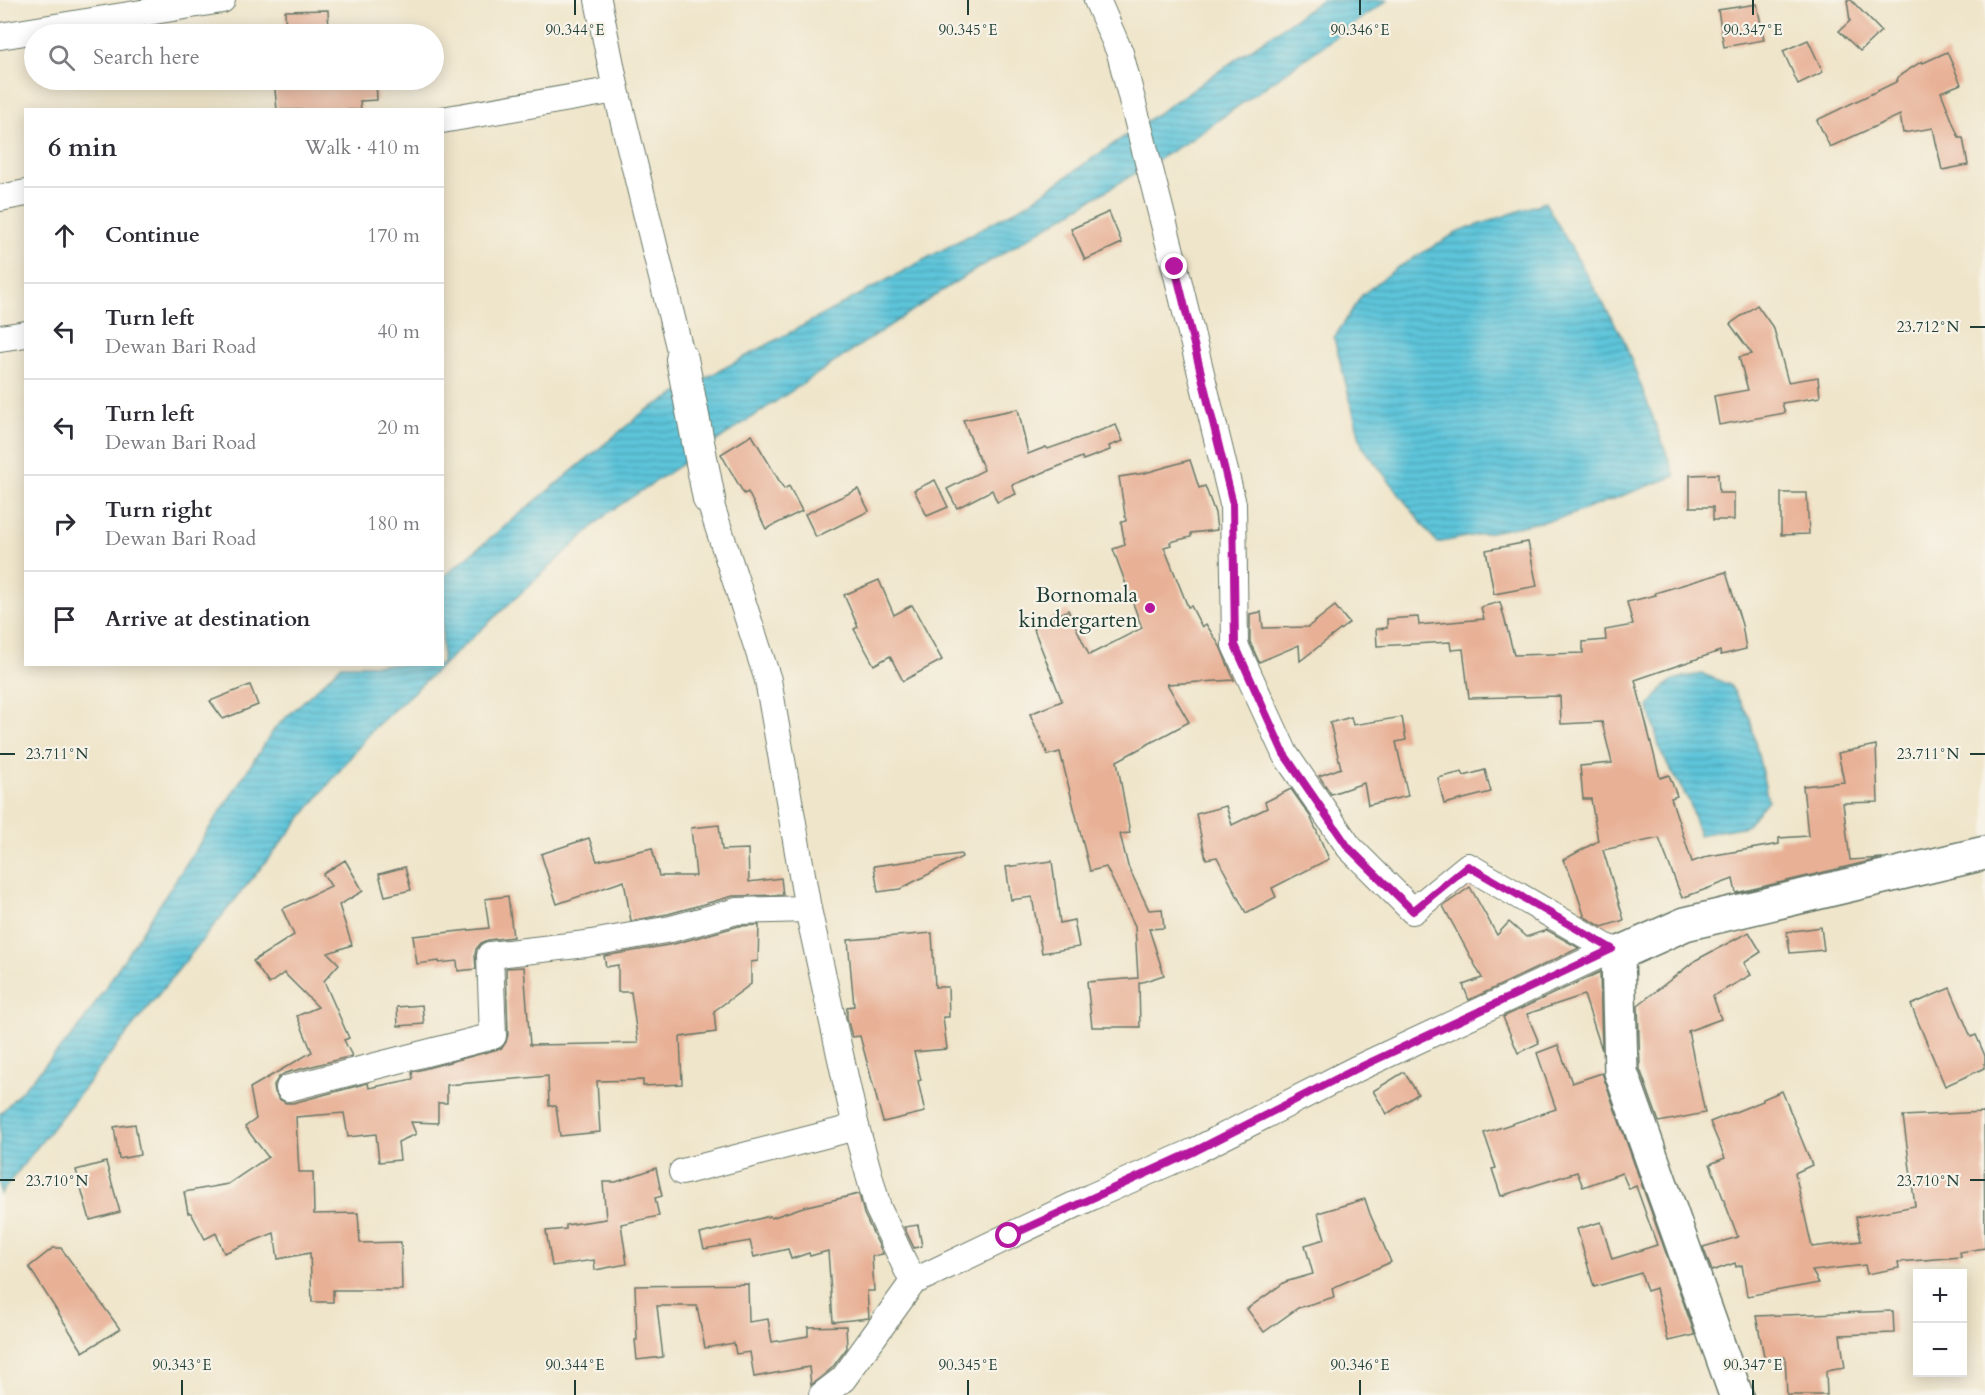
<!DOCTYPE html>
<html lang="en">
<head>
<meta charset="utf-8">
<style>
  :root { --surface:#fff; --page:#f7f7f7; --text:#2b2b33; --muted:#7c7c81; --line:#e1e1e2 }
  body { margin:0; font-family:Cardo,serif; background:var(--page); color:var(--text) }
  .controls { position:absolute; right:18px; bottom:18px; display:grid; overflow:hidden; border-radius:0px; box-shadow:0 3px 15px #0003 }
  .controls button { width:54px; height:54px; display:grid; place-items:center; padding:0; border:0; border-bottom:2px solid var(--line); background:var(--surface); color:var(--text); font:30px sans-serif }
  .stop { position:absolute; width:18px; height:18px; margin:-14px; border:4px solid #b5179e; border-radius:50%; background:#fff }
  .stop.end { background:#b5179e; border-color:#fff; box-shadow:0 2px 6px #0008 }
  .list { margin:0; padding:0; list-style:none }
  h2 { display:flex; justify-content:space-between; align-items:center; height:78px; margin:0; padding:0 24px; font-size:26px }
  h2 small { font-size:20px; font-weight:400; color:var(--muted) }
  .list li { display:grid; grid-template-columns:39px 1fr auto; gap:18px; align-items:center; box-sizing:border-box; height:96px; padding:0 24px; border-top:2px solid var(--line) }
  .list b { display:block; font-size:22px; white-space:nowrap }
  .list p { margin:0; font-size:20px; white-space:nowrap; color:var(--muted) }
  .list em { font-size:20px; font-style:normal; color:var(--muted) }
  .icon { flex:none; width:33px; height:33px; fill:none; stroke:currentColor; stroke-width:2; stroke-linecap:round; stroke-linejoin:round }
  .map { position:relative; flex:none; width:1985px; height:1395px; overflow:hidden }
  .search { position:absolute; background:var(--surface); box-shadow:0 3px 15px #0003; left:24px; top:24px; width:420px; height:66px; display:flex; align-items:center; gap:15px; box-sizing:border-box; padding:0 21px; border-radius:33px; color:var(--muted); font-size:22px }
  .panel { position:absolute; background:var(--surface); box-shadow:0 3px 15px #0003; left:24px; top:108px; width:420px; height:558px; border-radius:0px }
  .map>svg:first-child { display:block }
  .water { fill:url(#water-rules); stroke:#3e8187; stroke-width:1.5 }
  .building { fill:#e8b196 }
  .lines { fill:none; stroke-linecap:round; stroke-linejoin:round }
  .minor-casing { stroke:#687868; stroke-width:28 }
  .tertiary-casing { stroke:#687868; stroke-width:34 }
  .secondary-casing { stroke:#687868; stroke-width:36 }
  .minor { stroke:#fff; stroke-width:26 }
  .tertiary { stroke:#fff; stroke-width:32 }
  .secondary { stroke:#fff; stroke-width:33 }
  .route { stroke:#b5179e; stroke-width:8 }
  .ticks { fill:none; stroke:#1f3d34; stroke-width:2 }
  .poi-dot { fill:#b5179e; stroke:#f7f3e8; stroke-width:2 }
  .labels { text-anchor:middle; dominant-baseline:central; stroke-width:4.5; stroke-linejoin:round; paint-order:stroke }
  .poi-label { font-size:22px; fill:#1f3d34; stroke:#f7f3e8; text-anchor:end }
  .ticks-label { font-size:15px; text-anchor:middle; fill:#1f3d34; stroke:#f7f3e8; stroke-width:4.5; stroke-linejoin:round; paint-order:stroke }
</style>
</head>
<body>
<div class="map">
<svg width="1985" height="1395" viewBox="0 0 1985 1395">
  <defs>
    <pattern id="water-rules" width="6" height="5" patternUnits="userSpaceOnUse" patternTransform="scale(1.5)"><rect width="6" height="5" fill="#5dc5da"/><path d="M0 2.5h6" fill="none" stroke="#4ca1b2"/></pattern>
  </defs>
  <rect width="100%" height="100%" fill="#f7f3e8"/>
  <filter id="ink" filterUnits="userSpaceOnUse"><feTurbulence type="fractalNoise" baseFrequency=".0167" numOctaves="2"/><feDisplacementMap in="SourceGraphic" scale="12" xChannelSelector="R" yChannelSelector="G"/><feConvolveMatrix kernelMatrix="1 2 1 2 8 2 1 2 1" color-interpolation-filters="sRGB"/></filter>
  <filter id="wash" filterUnits="userSpaceOnUse"><feTurbulence type="fractalNoise" baseFrequency=".008" numOctaves="4" result="noise"/><feDisplacementMap in="SourceGraphic" scale="24" xChannelSelector="R" yChannelSelector="G"/><feGaussianBlur stdDeviation="1.35" result="paint"/><feColorMatrix in="noise" values="0 0 0 0 0 0 0 0 0 0 0 0 0 0 0 0 0 1.4 0 .05"/><feComposite in="paint" operator="in"/></filter>
  <g filter="url(#wash)">
    <rect width="100%" height="100%" fill="#efe5ca"/>
    <g class="water">
      <polygon points="1322,0 1388,0 1190,140 957,281 608,513 374,728 145,1011 0,1194 0,1114 79,1028 275,728 342,665 442,664 443,577 645,411 1025,205"/>
      <polygon points="1545,202 1623,338 1675,476 1565,517 1437,543 1362,446 1334,338 1362,295 1395,269 1458,232"/>
      <path d="M1703,674l27,11 20,33 18,82 -22,26 -47,9 -10,-34 -28,-48 -12,-46c17,-27 23,-29 54,-33z"/>
    </g>
    <g id="blocks">
      <g class="building">
        <polygon points="1847,0 1851,0 1881,31 1860,51 1839,31 1850,21"/>
        <polygon points="1757,4 1764,40 1724,47 1718,10"/>
        <polygon points="328,10 329,34 286,34 285,11"/>
        <polygon points="1808,40 1823,72 1798,84 1783,51"/>
        <polygon points="1947,52 1961,84 1941,92 1959,138 1963,138 1968,165 1942,170 1933,128 1903,133 1900,115 1830,147 1817,120 1896,82 1899,76 1922,61 1923,63"/>
        <polygon points="274,80 376,80 377,100 360,101 361,110 277,110"/>
        <polygon points="1109,212 1122,243 1085,260 1071,229"/>
        <polygon points="1757,305 1774,329 1788,382 1818,377 1820,397 1782,403 1785,413 1719,425 1714,396 1748,390 1739,357 1752,354 1730,324"/>
        <polygon points="1018,409 1028,454 1046,447 1048,449 1116,425 1123,441 1109,446 1110,450 1083,460 1082,457 1012,485 1016,494 997,502 992,490 957,508 947,489 984,470 963,420"/>
        <polygon points="752,435 784,489 789,486 802,511 766,529 748,492 744,494 721,454"/>
        <polygon points="1190,460 1199,488 1205,486 1215,513 1217,530 1191,533 1191,537 1170,542 1171,545 1164,547 1188,607 1191,606 1202,627 1206,624 1220,646 1234,680 1167,684 1189,722 1117,761 1130,833 1120,834 1128,866 1149,910 1162,909 1164,928 1149,929 1164,975 1139,983 1140,1027 1092,1027 1087,982 1138,978 1135,926 1106,867 1090,871 1060,752 1048,755 1030,714 1062,701 1033,627 1068,610 1089,655 1142,628 1113,549 1125,545 1121,522 1126,521 1119,477 1145,473"/>
        <polygon points="1718,474 1719,493 1734,493 1734,520 1713,520 1713,507 1690,507 1690,475"/>
        <polygon points="935,480 948,507 927,516 914,490"/>
        <polygon points="858,489 869,511 816,537 805,514"/>
        <polygon points="1781,493 1807,493 1809,534 1781,535"/>
        <polygon points="1528,542 1537,586 1494,594 1486,550"/>
        <polygon points="1726,572 1742,625 1746,649 1721,655 1720,651 1635,680 1660,778 1669,775 1677,796 1671,798 1692,862 1709,856 1779,844 1779,838 1808,836 1803,786 1844,782 1838,753 1876,745 1878,802 1843,803 1850,860 1883,858 1736,893 1733,879 1682,898 1659,838 1603,850 1624,920 1602,927 1583,916 1584,915 1572,878 1563,860 1598,841 1591,799 1583,799 1580,766 1612,763 1602,722 1561,724 1560,696 1469,698 1463,649 1451,650 1450,642 1377,646 1376,629 1387,628 1387,619 1418,617 1419,625 1484,619 1481,607 1500,602 1514,655 1583,653 1583,642 1606,640 1605,630 1633,625 1627,602 1656,595 1655,593"/>
        <polygon points="879,580 894,615 912,605 942,660 903,681 890,656 874,665 854,629 858,627 844,595"/>
        <polygon points="1335,606 1349,623 1300,661 1299,645 1259,662 1250,642 1250,614 1261,612 1263,628 1308,627"/>
        <polygon points="250,685 258,705 223,719 210,701"/>
        <polygon points="1351,717 1353,725 1402,717 1406,740 1396,742 1408,796 1368,805 1364,783 1331,794 1319,776 1341,768 1330,723"/>
        <polygon points="1485,770 1491,792 1444,804 1438,778 1462,772 1464,776"/>
        <polygon points="1291,789 1310,816 1329,859 1272,888 1276,897 1246,913 1217,857 1206,859 1196,814 1226,806 1232,825 1267,808 1265,802"/>
        <polygon points="719,825 722,850 748,849 749,882 781,878 783,895 733,896 668,914 631,921 624,881 557,904 541,854 589,838 597,861 652,848 659,876 696,876 691,828"/>
        <polygon points="961,854 962,857 900,889 878,892 874,866"/>
        <polygon points="345,860 363,891 339,905 352,945 328,953 339,964 324,981 349,1038 344,1040 352,1056 285,1073 279,1077 274,1085 275,1092 279,1099 286,1103 293,1103 368,1083 369,1088 413,1079 412,1072 502,1048 506,1042 508,1035 506,968 524,967 530,1045 596,1044 638,1043 631,992 618,992 618,965 606,967 604,956 674,944 739,926 759,925 758,961 751,962 751,984 714,1011 716,1032 680,1037 682,1084 643,1086 643,1080 597,1081 600,1132 560,1136 556,1106 549,1106 548,1076 447,1085 447,1103 438,1103 438,1123 411,1122 416,1134 398,1142 400,1160 379,1162 376,1134 348,1137 344,1113 296,1117 299,1172 313,1172 314,1214 358,1213 360,1243 401,1242 402,1290 333,1290 333,1302 312,1302 310,1253 278,1259 274,1233 224,1253 216,1233 205,1239 191,1213 188,1213 184,1192 228,1184 268,1157 245,1127 256,1119 250,1088 312,1052 297,1016 318,1007 284,973 269,984 253,961 294,935 282,909 331,886 323,874"/>
        <polygon points="1052,861 1060,923 1074,920 1079,947 1042,953 1032,897 1011,900 1006,867"/>
        <polygon points="405,867 411,890 385,896 379,874"/>
        <polygon points="1470,887 1497,935 1509,922 1526,937 1547,930 1579,948 1469,1000 1463,985 1482,978 1443,906"/>
        <polygon points="508,896 513,937 488,940 481,943 476,949 475,955 476,969 458,971 457,961 439,963 439,961 417,964 413,936 489,928 485,899"/>
        <polygon points="1821,927 1824,950 1790,953 1787,932"/>
        <polygon points="1749,932 1761,952 1744,963 1751,975 1713,996 1721,1019 1688,1031 1705,1113 1659,1122 1640,1069 1638,1005 1696,960"/>
        <polygon points="932,933 935,987 948,987 949,1017 943,1017 947,1049 914,1052 921,1080 918,1081 925,1112 883,1122 860,1036 852,1037 847,1018 847,1007 854,1006 848,940"/>
        <polygon points="1600,972 1602,1050 1584,995 1527,1014 1539,1043 1518,1053 1503,1017"/>
        <polygon points="1950,988 1971,1037 1976,1035 1985,1056 1985,1068 1945,1086 1911,1005"/>
        <polygon points="422,1005 424,1024 398,1026 397,1007"/>
        <polygon points="1558,1045 1572,1083 1602,1073 1695,1335 1668,1341 1656,1288 1647,1291 1641,1273 1594,1287 1577,1229 1601,1222 1612,1259 1657,1245 1636,1186 1629,1189 1622,1173 1583,1187 1577,1172 1501,1196 1492,1169 1496,1168 1484,1133 1556,1109 1537,1053"/>
        <polygon points="1404,1072 1418,1094 1387,1114 1373,1091"/>
        <polygon points="1782,1091 1812,1165 1795,1173 1812,1247 1861,1241 1856,1217 1915,1206 1903,1116 1984,1112 1985,1248 1960,1252 1961,1257 1898,1262 1899,1268 1867,1274 1865,1265 1812,1271 1819,1283 1747,1296 1742,1265 1736,1267 1735,1263 1712,1271 1703,1247 1738,1237 1710,1164 1725,1158 1710,1122 1763,1101 1763,1099"/>
        <polygon points="135,1124 140,1155 119,1159 114,1127"/>
        <polygon points="106,1162 120,1212 90,1220 76,1170"/>
        <polygon points="656,1168 662,1196 655,1198 659,1216 621,1224 627,1264 595,1270 594,1260 552,1266 546,1231 566,1229 566,1225 606,1219 603,1182 616,1182"/>
        <polygon points="859,1194 864,1214 883,1254 872,1256 874,1291 867,1291 869,1318 833,1322 828,1251 810,1256 809,1253 791,1259 788,1249 754,1257 750,1241 704,1249 700,1234 770,1216 771,1218 803,1207"/>
        <polygon points="1365,1199 1370,1214 1391,1262 1332,1288 1334,1297 1298,1308 1264,1332 1247,1309 1285,1282 1313,1274 1305,1245 1325,1239 1318,1213"/>
        <polygon points="918,1225 922,1246 914,1248 904,1227"/>
        <polygon points="53,1248 61,1248 120,1329 83,1352 29,1267"/>
        <polygon points="748,1284 749,1322 768,1319 772,1342 808,1336 808,1327 846,1326 847,1348 832,1368 811,1385 809,1367 754,1377 750,1352 736,1354 734,1343 705,1348 697,1306 657,1306 663,1357 637,1360 635,1340 637,1340 635,1286"/>
        <polygon points="1893,1311 1894,1333 1840,1335 1845,1368 1826,1371 1827,1395 1787,1395 1785,1357 1765,1361 1756,1316"/>
      </g>
    </g>
  </g>
  <g filter="url(#ink)">
    <use href="#blocks" fill-opacity="0" stroke="#687868" stroke-width="1.5"/>
    <g class="lines">
      <defs>
        <g id="minor">
          <polyline points="598,0 616,90 682,359"/>
          <polyline points="1097,0 1120,53 1175,267 1233,504 1235,645 1285,754 1349,847 1413,911 1468,866 1618,954"/>
          <polyline points="0,36 222,0"/>
          <polyline points="442,120 616,90"/>
          <polyline points="0,198 26,193"/>
          <polyline points="0,338 26,334"/>
          <polyline points="709,499 768,680 808,909 856,1127 878,1208 913,1282"/>
          <polyline points="289,1088 493,1036 490,955 586,944 671,929 737,911 808,909"/>
          <polyline points="682,1172 856,1127"/>
          <polyline points="822,1395 843,1379 913,1282 1091,1197 1195,1151 1354,1070 1613,949"/>
        </g>
        <polyline id="tertiary" points="682,359 709,499"/>
        <polyline id="secondary" points="1736,1395 1621,1072 1618,954 1685,924 1985,853"/>
      </defs>
      <use href="#minor" class="minor-casing"/>
      <use href="#tertiary" class="tertiary-casing"/>
      <use href="#secondary" class="secondary-casing"/>
      <use href="#minor" class="minor"/>
      <use href="#tertiary" class="tertiary"/>
      <use href="#secondary" class="secondary"/>
    </g>
  </g>
  <g class="lines" filter="url(#ink)">
    <polyline class="route" points="1009,1236 1195,1151 1354,1070 1612,949 1468,866 1413,911 1348,847 1284,754 1235,645 1233,504 1175,267"/>
  </g>
  <path class="ticks" d="M575,0v15M968,0v15M1360,0v15M1753,0v15M1970,327h15M0,754h15M1970,754h15M0,1180h15M1970,1180h15M182,1380v15M575,1380v15M968,1380v15M1360,1380v15M1753,1380v15"/>
  <circle class="poi-dot" cx="1150" cy="608" r="6"/>
  <g class="labels">
    <g class="poi-label">
      <text x="1138" y="595">Bornomala<tspan x="1138" dy="25">kindergarten</tspan></text>
    </g>
  </g>
  <g class="ticks-label">
    <text x="575" y="35">90.344°E</text>
    <text x="968" y="35">90.345°E</text>
    <text x="1360" y="35">90.346°E</text>
    <text x="1753" y="35">90.347°E</text>
    <text x="1928" y="332">23.712°N</text>
    <text x="57" y="759">23.711°N</text>
    <text x="1928" y="759">23.711°N</text>
    <text x="57" y="1186">23.710°N</text>
    <text x="1928" y="1186">23.710°N</text>
    <text x="182" y="1370">90.343°E</text>
    <text x="575" y="1370">90.344°E</text>
    <text x="968" y="1370">90.345°E</text>
    <text x="1360" y="1370">90.346°E</text>
    <text x="1753" y="1370">90.347°E</text>
  </g>
</svg>
<div class="controls">
<button>+</button>
<button>−</button>
</div>
<div class="stop" style="left:1009px;top:1236px"></div>
<div class="stop end" style="left:1175px;top:267px"></div>
<div class="search"><svg class="icon" aria-label="search" viewBox="0 0 24 24"><circle cx="10" cy="10" r="6"/><path d="M15 15l6 6"/></svg>Search here</div>
<section class="panel">
<h2>6 min<small>Walk · 410 m</small></h2>
<ul class="list">
<li><svg class="icon" aria-label="ahead" viewBox="0 0 24 24"><path d="M12 20V5M6 11l6-6 6 6"/></svg><div><b>Continue</b></div><em>170 m</em></li>
<li><svg class="icon" aria-label="left" viewBox="0 0 24 24"><path d="M17 20v-9H6M10 6l-5 5 5 5"/></svg><div><b>Turn left</b><p>Dewan Bari Road</p></div><em>40 m</em></li>
<li><svg class="icon" aria-label="left" viewBox="0 0 24 24"><path d="M17 20v-9H6M10 6l-5 5 5 5"/></svg><div><b>Turn left</b><p>Dewan Bari Road</p></div><em>20 m</em></li>
<li><svg class="icon" aria-label="right" viewBox="0 0 24 24"><path d="M7 20v-9h11M14 6l5 5-5 5"/></svg><div><b>Turn right</b><p>Dewan Bari Road</p></div><em>180 m</em></li>
<li><svg class="icon" aria-label="arrive" viewBox="0 0 24 24"><path d="M6 21V4h12l-3 4 3 4H6"/></svg><div><b>Arrive at destination</b></div></li>
</ul>
</section>
</div>
</body>
</html>
